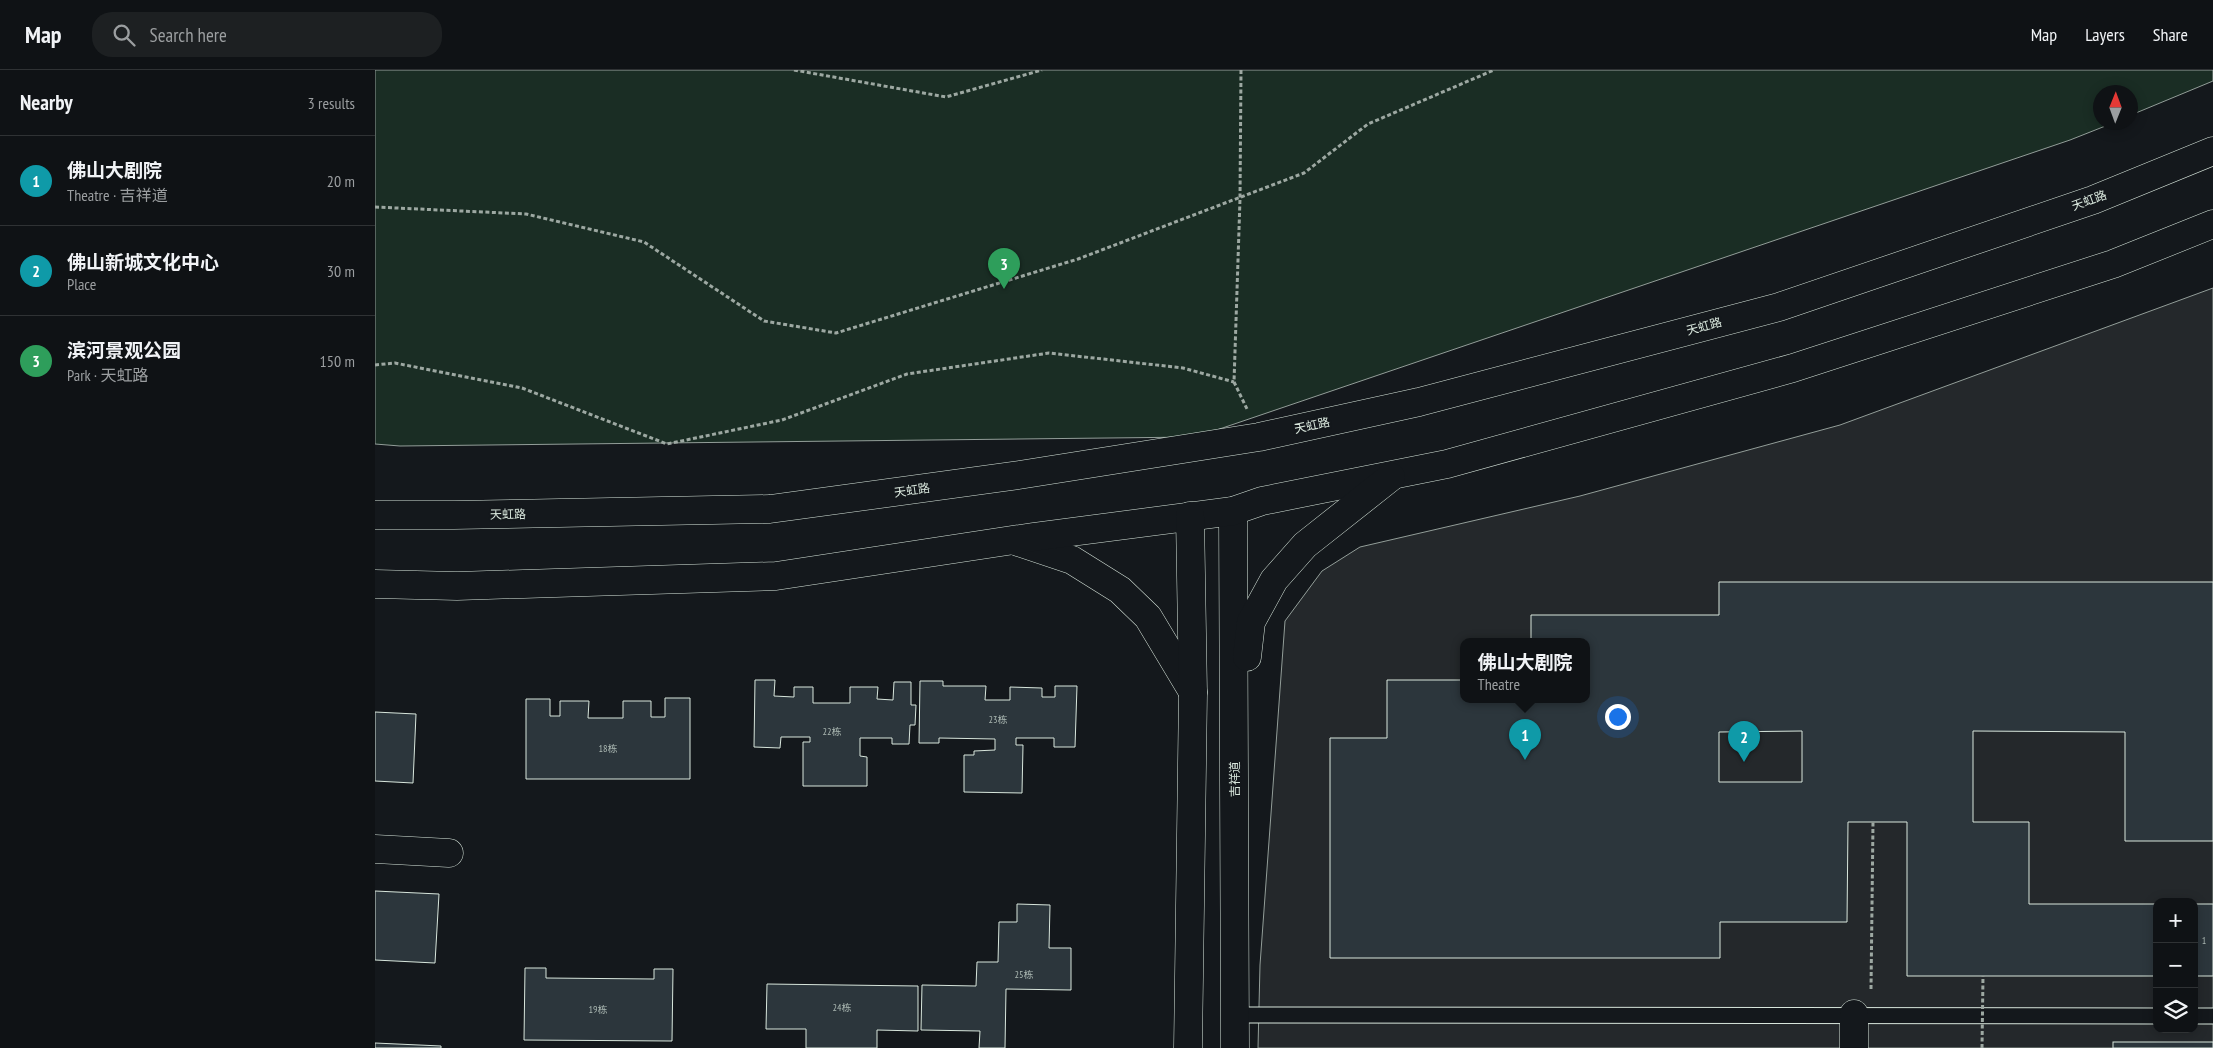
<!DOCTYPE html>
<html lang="en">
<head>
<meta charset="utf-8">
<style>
  :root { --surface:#0f1215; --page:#1d2022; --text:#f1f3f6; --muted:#9b9ea0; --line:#2f3234; --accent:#1a73e8 }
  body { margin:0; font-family:"PT Sans Narrow","Noto Sans SC",sans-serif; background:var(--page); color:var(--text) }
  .controls { position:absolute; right:15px; bottom:15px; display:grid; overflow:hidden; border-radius:10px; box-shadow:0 2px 12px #0003 }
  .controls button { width:45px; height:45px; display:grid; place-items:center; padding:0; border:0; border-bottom:1px solid var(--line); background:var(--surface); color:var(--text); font:25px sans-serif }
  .compass { position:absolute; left:1718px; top:15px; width:45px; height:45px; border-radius:50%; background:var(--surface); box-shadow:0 2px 12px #0003; rotate:1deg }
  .you { position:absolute; left:1242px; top:646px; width:18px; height:18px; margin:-12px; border:4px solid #fff; border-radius:50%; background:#1a73e8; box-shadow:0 0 0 8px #1a73e833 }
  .badge { display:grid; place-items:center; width:32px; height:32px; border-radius:50%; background:var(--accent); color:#fff; font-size:16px; font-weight:700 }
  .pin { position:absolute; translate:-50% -41px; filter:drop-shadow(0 1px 2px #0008) }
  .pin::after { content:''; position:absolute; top:26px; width:18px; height:15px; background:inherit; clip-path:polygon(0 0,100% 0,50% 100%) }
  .popup { position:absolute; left:1085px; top:568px; width:130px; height:65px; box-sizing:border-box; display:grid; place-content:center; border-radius:10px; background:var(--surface); filter:drop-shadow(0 1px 4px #0005); font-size:16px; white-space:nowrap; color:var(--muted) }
  .popup b { font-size:19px; color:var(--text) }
  .popup::after { content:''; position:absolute; left:50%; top:100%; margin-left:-10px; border:10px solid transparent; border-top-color:var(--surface) }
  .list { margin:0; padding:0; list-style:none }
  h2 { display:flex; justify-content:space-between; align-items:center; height:65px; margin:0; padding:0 20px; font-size:21px }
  h2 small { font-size:16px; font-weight:400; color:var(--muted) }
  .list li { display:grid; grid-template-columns:32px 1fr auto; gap:15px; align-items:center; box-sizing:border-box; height:90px; padding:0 20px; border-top:1px solid var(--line) }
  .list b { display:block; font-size:19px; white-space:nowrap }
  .list p { margin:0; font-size:16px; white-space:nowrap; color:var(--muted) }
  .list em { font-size:16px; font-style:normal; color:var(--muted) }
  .icon { flex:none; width:28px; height:28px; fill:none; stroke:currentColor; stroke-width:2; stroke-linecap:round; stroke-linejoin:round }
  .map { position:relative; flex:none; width:1838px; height:978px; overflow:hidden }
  header { display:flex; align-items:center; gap:30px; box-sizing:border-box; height:70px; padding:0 25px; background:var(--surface); border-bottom:1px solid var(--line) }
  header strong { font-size:24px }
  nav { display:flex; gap:28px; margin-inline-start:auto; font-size:18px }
  .search { width:350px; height:45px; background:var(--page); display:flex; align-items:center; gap:12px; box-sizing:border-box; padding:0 18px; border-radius:20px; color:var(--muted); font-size:19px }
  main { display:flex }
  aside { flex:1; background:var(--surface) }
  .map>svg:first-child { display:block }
  .green { fill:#1a2d24; stroke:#939e99 }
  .parking { fill:#24282b; stroke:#939e99; fill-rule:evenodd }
  .building { fill:#2c363c; stroke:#d8e6dc; fill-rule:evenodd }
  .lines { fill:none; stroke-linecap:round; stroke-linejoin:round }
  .lane-casing { stroke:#d8e6dc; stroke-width:17 }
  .street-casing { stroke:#d8e6dc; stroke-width:29 }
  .secondary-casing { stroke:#d8e6dc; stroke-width:29 }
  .path { stroke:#9da8a2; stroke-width:3; stroke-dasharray:4 2.5; stroke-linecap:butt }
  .lane { stroke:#14181c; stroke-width:15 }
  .street { stroke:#14181c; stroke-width:28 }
  .secondary { stroke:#14181c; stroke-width:28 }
  .path-bridge { stroke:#9da8a2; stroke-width:3; stroke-dasharray:4 2.5; stroke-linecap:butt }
  .labels { text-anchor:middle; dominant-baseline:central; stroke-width:4; stroke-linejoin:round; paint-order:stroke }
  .number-label { font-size:10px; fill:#adbab4 }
  .street-label { font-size:12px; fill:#d8e6dc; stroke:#14181c }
</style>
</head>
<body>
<header>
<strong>Map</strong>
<div class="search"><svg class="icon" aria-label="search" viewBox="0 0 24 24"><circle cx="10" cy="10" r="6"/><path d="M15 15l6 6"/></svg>Search here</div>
<nav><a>Map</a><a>Layers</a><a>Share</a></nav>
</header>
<main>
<aside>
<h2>Nearby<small>3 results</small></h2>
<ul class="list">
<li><span class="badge" style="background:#0f9aa8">1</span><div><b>佛山大剧院</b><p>Theatre · 吉祥道</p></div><em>20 m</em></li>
<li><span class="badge" style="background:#0f9aa8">2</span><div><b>佛山新城文化中心</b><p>Place</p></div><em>30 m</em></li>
<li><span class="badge" style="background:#2e9e5b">3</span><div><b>滨河景观公园</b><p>Park · 天虹路</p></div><em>150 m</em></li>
</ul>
</aside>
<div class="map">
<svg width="1838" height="978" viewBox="0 0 1838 978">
  <rect width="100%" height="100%" fill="#14181c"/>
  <polygon class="green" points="0,0 1838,0 1838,11 1756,45 1756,22 1726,22 1726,52 1738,53 1695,70 821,367 25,376 0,374"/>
  <path class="parking" d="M1838,218v760h-955l2,-83 25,-344 37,-50 38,-24 220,-51 260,-71zM1089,571h122v58h-122zM1782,832h37v127h-37z"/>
  <g class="building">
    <path d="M1344,512h494v259h-88v-109l-152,-1v91h56v82h128v72h-250v-154h-59l-1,100h-127v36h-390v-220h57v-58h77v19h122v-58h-55v-26h188zM1427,661v51h-83v-50z"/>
    <polygon points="380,610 400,610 399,626 419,627 419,617 438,617 438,633 475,633 475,617 503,617 502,629 518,630 519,612 536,612 536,635 541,635 540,655 535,655 534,674 517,674 517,668 485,668 485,686 492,687 492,716 428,716 428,672 435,672 435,667 406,667 405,678 379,677"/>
    <polygon points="545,611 568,611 568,616 611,616 610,630 635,630 635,617 667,618 667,627 680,627 680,616 702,616 700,677 679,677 679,668 641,668 641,675 648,675 647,723 589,722 589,685 599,685 599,681 620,680 620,669 564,668 564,673 544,673"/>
    <polygon points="290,628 315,628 315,709 151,709 151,629 175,629 175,646 185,646 185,631 214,631 213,648 248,648 248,631 276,631 276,647 290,647"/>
    <polygon points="0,642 41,644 38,713 0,711"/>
    <polygon points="0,821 64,824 60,893 0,890"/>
    <polygon points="642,834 675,835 674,878 696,878 696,920 631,919 630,978 604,978 605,961 546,960 547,915 601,916 602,892 623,892 624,852 642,852"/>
    <rect x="1819" y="834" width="19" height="72"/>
    <polygon points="150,898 171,898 171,908 279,909 279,899 298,899 297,971 149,970"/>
    <polygon points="392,914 543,916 543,961 502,960 502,978 431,978 431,959 391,959"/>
    <rect x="1738" y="972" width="100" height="6"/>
    <polygon points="0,973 66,976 66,978 0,978"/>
  </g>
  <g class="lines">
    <defs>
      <g id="lane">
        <polyline points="860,945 1782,946"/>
        <polyline points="1819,946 1838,946"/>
      </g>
      <g id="street">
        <polyline points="0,779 74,783"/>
        <polyline points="1479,978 1479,944"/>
      </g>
      <g id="secondary">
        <polyline points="858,441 860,978"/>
        <polyline points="0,445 79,445 395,439 644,405 884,367 1044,332 1404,237 1718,130 1838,81"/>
        <polyline points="643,472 697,490 745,520 773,547 818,622"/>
        <polyline points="0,514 82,516 401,506 658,467 858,441 887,431 1072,394 1418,298 1738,194 1838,154"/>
        <polyline points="872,587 876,552 899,510 930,475 1016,407"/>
        <polyline points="813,978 818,623 815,446"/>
      </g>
    </defs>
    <use href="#lane" class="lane-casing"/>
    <use href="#street" class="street-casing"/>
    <use href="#secondary" class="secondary-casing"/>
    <g class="path">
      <polyline points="419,0 571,27 667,0"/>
      <polyline points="866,0 865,129 859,312 872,339"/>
      <polyline points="0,137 151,144 269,172 389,251 461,263 703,189 929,103 993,54 1119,0"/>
      <polyline points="0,295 20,293 147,318 292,374 407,350 532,304 674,283 808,298 859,312"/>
      <polyline points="1496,919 1498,752"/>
    </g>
    <use href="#lane" class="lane"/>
    <use href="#street" class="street"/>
    <use href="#secondary" class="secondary"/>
    <polyline class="path-bridge" points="1607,978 1608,906"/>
  </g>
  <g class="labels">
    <g class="number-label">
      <text x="623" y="649">23栋</text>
      <text x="457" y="661">22栋</text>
      <text x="233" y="678">18栋</text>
      <text x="1829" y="870">1</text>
      <text x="649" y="904">25栋</text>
      <text x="467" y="937">24栋</text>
      <text x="223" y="939">19栋</text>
    </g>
    <g class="street-label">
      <text transform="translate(1714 130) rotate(-20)">天虹路</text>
      <text transform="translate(1329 256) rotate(-15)">天虹路</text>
      <text transform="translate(937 355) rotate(-12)">天虹路</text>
      <text transform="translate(537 420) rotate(-8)">天虹路</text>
      <text transform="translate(133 444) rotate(-1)">天虹路</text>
      <text transform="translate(859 709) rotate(-90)">吉祥道</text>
    </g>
  </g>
</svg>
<div class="controls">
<button>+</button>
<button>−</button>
<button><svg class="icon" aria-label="layers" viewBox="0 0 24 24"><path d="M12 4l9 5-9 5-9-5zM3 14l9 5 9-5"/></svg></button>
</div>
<svg class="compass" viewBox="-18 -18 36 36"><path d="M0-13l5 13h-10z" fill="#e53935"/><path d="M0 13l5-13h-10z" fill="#9b9ea0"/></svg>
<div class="you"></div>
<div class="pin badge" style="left:1150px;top:690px;background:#0f9aa8">1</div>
<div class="popup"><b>佛山大剧院</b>Theatre</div>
<div class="pin badge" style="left:1369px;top:692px;background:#0f9aa8">2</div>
<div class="pin badge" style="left:629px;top:219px;background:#2e9e5b">3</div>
</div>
</main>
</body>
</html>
